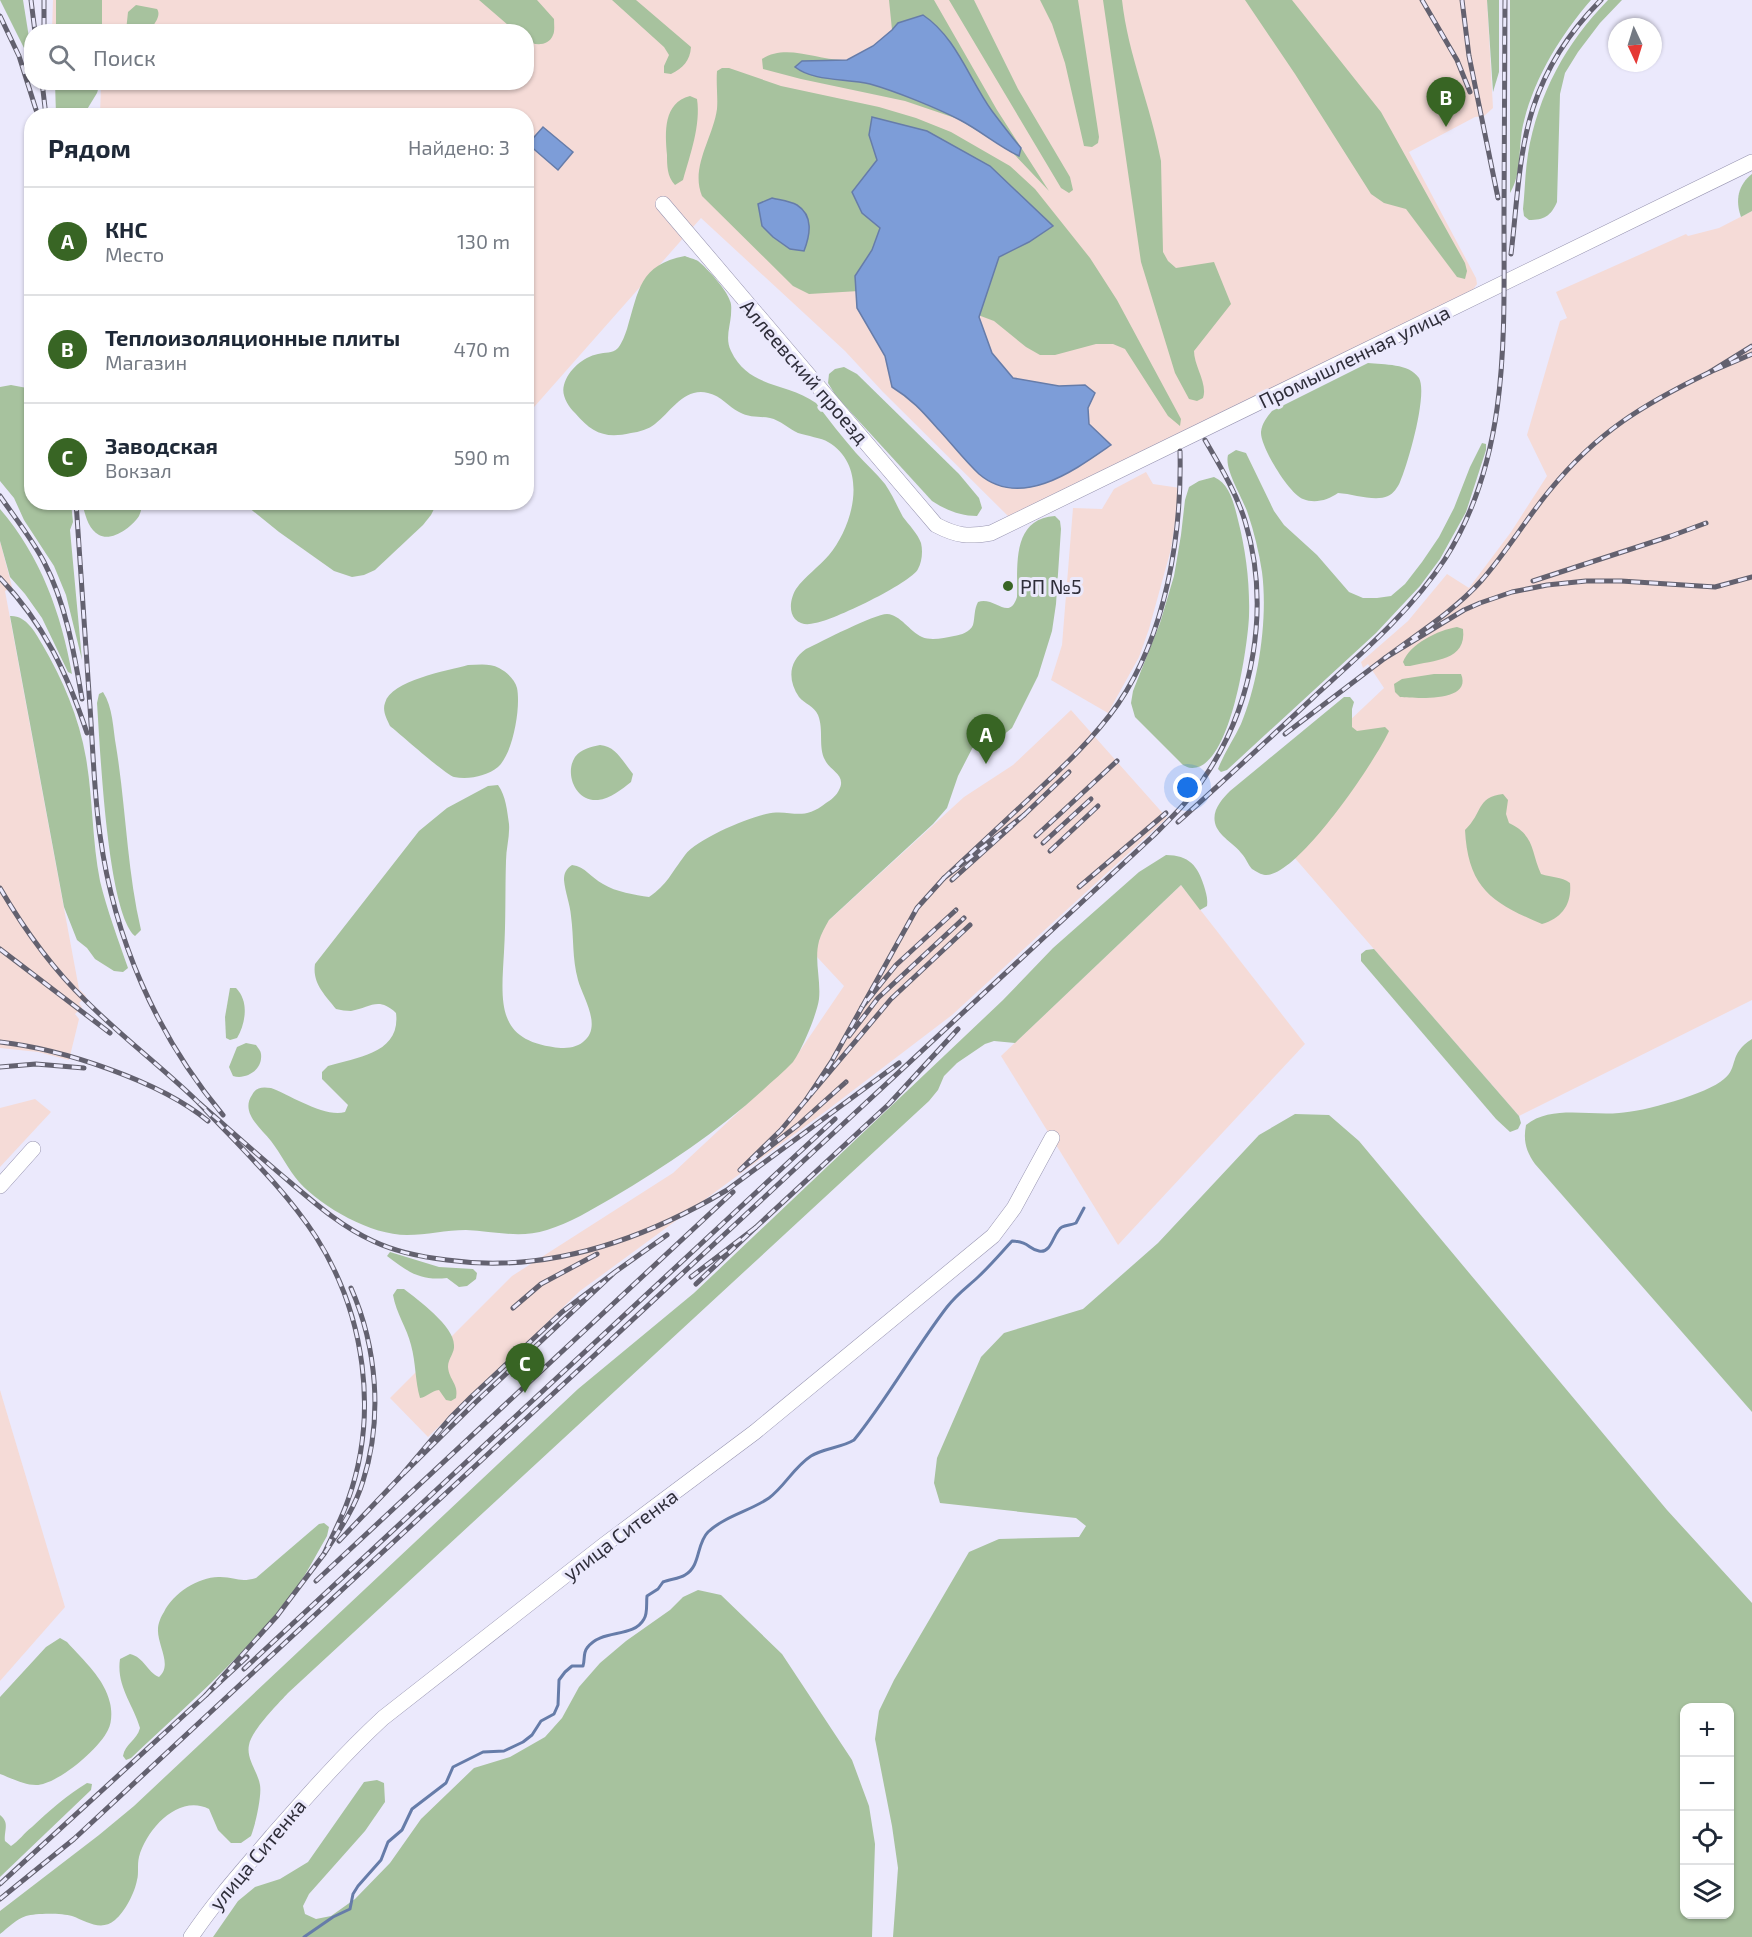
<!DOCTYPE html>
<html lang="ru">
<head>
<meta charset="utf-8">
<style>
  :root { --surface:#fff; --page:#f2f2f3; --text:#1f2937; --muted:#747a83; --line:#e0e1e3; --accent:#386524 }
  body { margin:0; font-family:"Exo 2",sans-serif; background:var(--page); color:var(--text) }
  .controls { position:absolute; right:18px; bottom:18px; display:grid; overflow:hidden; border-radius:12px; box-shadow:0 2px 4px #0004 }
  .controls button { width:54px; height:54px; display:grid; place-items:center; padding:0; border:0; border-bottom:2px solid var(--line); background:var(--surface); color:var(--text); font:30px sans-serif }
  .compass { position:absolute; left:1608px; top:18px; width:54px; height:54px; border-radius:50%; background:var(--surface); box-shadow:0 2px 4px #0004; rotate:176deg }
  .you { position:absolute; left:1188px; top:788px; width:21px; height:21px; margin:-15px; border:4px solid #fff; border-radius:50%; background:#1a73e8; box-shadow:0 0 0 9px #1a73e833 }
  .badge { display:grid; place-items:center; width:39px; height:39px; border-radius:50%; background:var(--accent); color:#fff; font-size:20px; font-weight:700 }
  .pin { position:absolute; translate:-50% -50px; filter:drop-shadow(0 2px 3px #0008) }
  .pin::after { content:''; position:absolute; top:32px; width:21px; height:18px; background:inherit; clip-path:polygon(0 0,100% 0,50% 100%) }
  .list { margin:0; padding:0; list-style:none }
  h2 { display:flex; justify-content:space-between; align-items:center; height:78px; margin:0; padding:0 24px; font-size:26px }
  h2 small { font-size:20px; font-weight:400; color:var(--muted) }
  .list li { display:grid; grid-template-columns:39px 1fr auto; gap:18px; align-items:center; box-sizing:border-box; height:108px; padding:0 24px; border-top:2px solid var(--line) }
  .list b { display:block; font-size:22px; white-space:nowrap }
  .list p { margin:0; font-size:20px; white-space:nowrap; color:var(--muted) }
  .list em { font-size:20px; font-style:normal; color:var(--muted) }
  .icon { flex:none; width:33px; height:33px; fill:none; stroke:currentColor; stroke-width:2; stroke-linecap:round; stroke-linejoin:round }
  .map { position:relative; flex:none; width:1752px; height:1937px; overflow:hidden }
  .search { position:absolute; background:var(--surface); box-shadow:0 2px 4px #0004; left:24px; top:24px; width:510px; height:66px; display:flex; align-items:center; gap:15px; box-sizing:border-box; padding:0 21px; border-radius:24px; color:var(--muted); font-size:22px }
  .panel { position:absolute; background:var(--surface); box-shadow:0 2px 4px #0004; left:24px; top:108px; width:510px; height:402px; border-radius:24px }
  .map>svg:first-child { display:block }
  .industrial { fill:#f5dbd7 }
  .green { fill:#a7c29e; fill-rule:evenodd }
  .water { fill:#7d9dd8; stroke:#667ca9; stroke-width:1.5 }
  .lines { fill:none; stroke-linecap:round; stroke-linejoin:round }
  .stream { stroke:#667ca9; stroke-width:3 }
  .minor-casing { stroke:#9794b0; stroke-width:16 }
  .minor { stroke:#fff; stroke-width:15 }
  .rail-casing { stroke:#63616f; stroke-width:5 }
  .rail { stroke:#ebe9fc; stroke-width:3; stroke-dasharray:9; stroke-linecap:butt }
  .poi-dot { fill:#386524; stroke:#ebe9fc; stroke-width:2 }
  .labels { text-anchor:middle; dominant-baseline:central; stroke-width:6; stroke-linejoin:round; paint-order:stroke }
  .street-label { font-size:20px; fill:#2f2e3a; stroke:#ebe9fc }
  .poi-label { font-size:20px; fill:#2f2e3a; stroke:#ebe9fc; text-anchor:start }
</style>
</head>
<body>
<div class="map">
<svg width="1752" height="1937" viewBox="0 0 1752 1937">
  <rect width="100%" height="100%" fill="#ebe9fc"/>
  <g class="industrial">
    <polygon points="53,0 1487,0 1493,108 1484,116 1475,117 1409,152 1476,278 1477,284 1472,291 1010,518 883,392 845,351 701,218 527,415 526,116 100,115 101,86 67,83 526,82 526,32 52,32"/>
    <polygon points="1752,211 1752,1000 1519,1116 1254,811 1384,688 1368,664 1363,668 1361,662 1408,621 1447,574 1469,588 1511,532 1547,476 1527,435 1560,321 1567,318 1556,292 1686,234 1688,236 1719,228"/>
    <polygon points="1146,472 1153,484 1180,488 1171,549 1149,629 1139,657 1108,713 1051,680 1062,645 1073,508 1102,509 1114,489"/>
    <polygon points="0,541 12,587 5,591 79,989 86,996 79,1003 82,1007 75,1014 79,1019 69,1060 38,1052 0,1048"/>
    <polygon points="1071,710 1167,818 952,1015 826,1111 580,1291 428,1437 390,1398 512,1276 673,1173 793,1061 844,986 804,943 964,797 1013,765"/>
    <polygon points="1181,885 1305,1044 1118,1245 1001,1056"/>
    <polygon points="35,1099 51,1112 0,1167 0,1108"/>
    <polygon points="0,1390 65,1607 0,1681"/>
  </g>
  <g class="green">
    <polygon points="0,0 23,0 31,50 31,54 28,56"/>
    <rect x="56" y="0" width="46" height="31"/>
    <path d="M479,0h58l17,19c0,5 1,12 -1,16 -4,11 -18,11 -26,6l-1,-9 -11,-1z"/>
    <path d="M612,0h24l55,47c-1,14 -8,21 -20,27l-7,-1v-7l5,-11 -5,-8z"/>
    <path d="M889,0h45l63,110 52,81 -37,-39 -54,-33 -53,-18 -104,-22 -38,-10 -1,-10c25,-16 56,2 83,1 17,0 35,-20 47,-30z"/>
    <polygon points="949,0 974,0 1018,89 1070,177 1073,190 1069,193 1061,188"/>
    <polygon points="1040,0 1078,0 1099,137 1098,143 1092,147 1084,146 1065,63 1052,24"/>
    <path d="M1103,0h19c6,55 29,106 39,161l2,91 5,9 8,7 38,-6 17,42 -37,47c0,15 14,33 9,47l-6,3 -8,-2 -14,-26 -34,-111z"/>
    <polygon points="1245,0 1292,0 1381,112 1465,263 1467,271 1465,279 1457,277 1406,209 1384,203 1371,194 1295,74"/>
    <polygon points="1487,0 1499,0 1499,72 1493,92"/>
    <path d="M1510,0h81c-31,36 -57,78 -68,125 -5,22 -1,49 -13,68z"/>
    <path d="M1608,0h14l-22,23 -22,29 -13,21 -5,21 -3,108c-6,14 -13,18 -28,18l-5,-4 -1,-7c2,-18 2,-37 5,-55 10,-60 38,-111 80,-154z"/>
    <path d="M136,5l21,4c5,7 -4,16 -7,22h-24l2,-19z"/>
    <path d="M722,68h7l52,18 98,21 37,11 35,14 59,34 25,23 55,69 27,42 64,119 -1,7 -12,-10 -43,-67 -12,-5h-17l-41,11h-15l-14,-8 -32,-26 -40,-15 -95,-15 -50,3 -16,-8 -91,-90c-12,-29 11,-58 15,-87 1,-12 -1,-25 0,-38z"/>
    <polygon points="55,83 55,82 100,83 97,93 83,116 56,115"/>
    <path d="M690,96l7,3c4,26 -7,56 -14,81l-8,5c-8,-8 -8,-20 -8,-30 -2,-23 -4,-52 23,-59z"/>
    <path d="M1752,174v37l-11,6c-6,-17 -3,-32 11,-43z"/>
    <path d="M685,256c4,2 10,3 13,5 9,7 29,29 32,40 2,4 1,10 1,14 -1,12 -6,24 0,36 18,38 56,31 85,52 13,17 26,34 40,50 10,11 20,20 29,31 7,10 12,22 18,33 6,8 15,17 18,26 2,8 1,19 -3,26 -7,14 -86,52 -103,54 -7,2 -14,2 -20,-4 -7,-8 -4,-22 1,-30 9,-13 23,-22 33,-34 25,-30 40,-89 -1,-113 -6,-4 -21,-6 -30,-9 -9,-4 -18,-13 -28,-15 -10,-2 -21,0 -31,-6 -11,-5 -17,-16 -31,-19 -24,-6 -37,19 -53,31 -6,5 -16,8 -24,9 -26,6 -39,0 -56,-20 -7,-7 -14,-18 -11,-28 4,-15 19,-28 34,-31 7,-2 14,0 20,-6 4,-5 7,-13 9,-19 12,-39 12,-64 58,-73z"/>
    <path d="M1368,363c16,2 41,0 51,15 9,16 -11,86 -19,104 -2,5 -7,12 -12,14 -13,6 -34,-2 -50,-3 -10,7 -23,11 -35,6 -14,-5 -43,-53 -42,-67 1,-9 6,-15 11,-21z"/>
    <path d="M844,367l13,7 102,100 20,24 3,10 -5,8c-17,0 -31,-6 -45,-15l-96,-105 -8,-13 1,-9 6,-5z"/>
    <polygon points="11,385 27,388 31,392 32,502 71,503 73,522 70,530 82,660 66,595 54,566 24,520 14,498 0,481 0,387"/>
    <path d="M1482,443l4,1v6l-20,62 -26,47 -20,27 -44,47 -149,137 -6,2 -3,-3c6,-16 16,-30 23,-45 18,-43 27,-106 21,-152 -3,-20 -8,-40 -14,-58 -5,-16 -24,-44 -20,-59l8,-5 10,3 28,58 10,14 33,30 32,37 14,6h14l14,-2 14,-12 17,-22 17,-25 15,-29 16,-41z"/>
    <path d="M1214,477c16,7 20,27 24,43 8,31 12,64 11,96 -1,28 -18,153 -57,152 -4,0 -6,-2 -9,-3l-48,-48 -4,-14 2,-12 27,-68 14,-47 7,-41 4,-35 4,-13 10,-6z"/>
    <path d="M82,503v-1l60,1c0,4 -1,9 -3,13 -7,11 -27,26 -40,19 -11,-6 -14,-21 -17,-32z"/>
    <polygon points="243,503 437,503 431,515 423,525 375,570 364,575 352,577 334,571 279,532"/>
    <path d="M0,509c41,48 61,104 72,165l-4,-2 -26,-54 -17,-24 -15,-17 -10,-36z"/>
    <path d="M1055,516l5,5 1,8 -5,75 -4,27 -14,45 -26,52 -10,8 -27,7 -17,33 -11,32 -14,16 -104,96c-4,7 -8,14 -10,21 -5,19 2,39 0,58 -2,15 -17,51 -26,63 -9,10 -21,19 -30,28 -46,42 -97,76 -151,108 -21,12 -42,25 -65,32 -28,9 -53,1 -81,0 -20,0 -39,5 -59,5 -36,0 -84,-27 -108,-53 -11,-13 -18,-28 -28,-41 -10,-13 -31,-28 -19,-46 4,-8 10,-8 19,-7 19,7 54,30 74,24l3,-7 -26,-26v-7l6,-6c30,-9 73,-13 68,-53 -18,-17 -26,-5 -45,-2 -5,0 -10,-1 -15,-2 -11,-14 -24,-26 -21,-45l104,-133 28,-23 41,-22 10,-1c8,11 9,26 11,39 1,12 -3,25 -3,37 -1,30 0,60 -2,91 -3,53 -8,90 57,96 8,0 16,-1 22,-6 20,-15 0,-44 -5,-62 -6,-22 -4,-42 -7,-64 -1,-12 -6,-24 -7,-36 0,-7 2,-11 8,-15 14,2 18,12 31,19 13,8 32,11 46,13 18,-12 23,-25 36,-42 12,-16 60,-36 81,-41 25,-6 35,9 60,-11 5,-3 11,-8 13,-13 8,-15 -9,-19 -14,-30 -7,-13 -1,-30 -7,-45 -4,-9 -13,-11 -19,-18 -12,-18 -10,-36 7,-48 15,-7 68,-35 81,-35 14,1 22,17 35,23 9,4 22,1 32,-1 7,-1 16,-4 19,-11 2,-8 1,-16 5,-23 17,-6 31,20 39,-5 1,-31 -6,-78 38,-81z"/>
    <path d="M10,616c16,-1 25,16 32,28 21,36 37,73 44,114 7,41 6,82 14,123 7,29 18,58 28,87l-5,4 -9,-1 -19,-12 -8,-11 -10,-8 -13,-33z"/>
    <path d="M1457,627l6,2c4,32 -29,31 -53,37h-5l-2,-4c7,-18 35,-32 54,-35z"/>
    <path d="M468,665c10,0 22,-2 31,3 8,4 16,12 18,20 4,19 -4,66 -19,79 -11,9 -29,13 -44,10 -8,-2 -54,-43 -64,-51 -3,-7 -8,-15 -5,-23 6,-23 62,-32 83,-38z"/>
    <path d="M1434,674h27c12,29 -46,24 -61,23l-5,-5 -1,-8 8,-5z"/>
    <path d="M103,692c10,15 10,37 13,54 10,61 11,124 25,184l-6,6c-28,-24 -35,-191 -38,-233l2,-9z"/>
    <path d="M1344,697h6l4,5 -2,7v18l5,4 28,-4 4,4c-13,29 -92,147 -124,144 -3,0 -10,-4 -13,-6 -4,-4 -6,-11 -10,-15 -7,-10 -24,-18 -27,-31 -3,-13 7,-24 15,-32z"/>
    <path d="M600,745c16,1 23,17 33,29l-2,8c-9,7 -21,17 -33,18 -22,2 -34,-26 -23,-43 6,-8 16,-10 25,-12z"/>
    <path d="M1503,794l5,6 -2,14 3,9c26,12 22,29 32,51 11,4 20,2 29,9 2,21 -8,35 -28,41 -50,-21 -74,-36 -77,-94 18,-17 11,-33 38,-36z"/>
    <path d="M1166,855c23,0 32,11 38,31 2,7 4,12 3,20l-7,4 -19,-25 -166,158 -21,-2 -9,3 -28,19 -13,13 -6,14 -9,11 -641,592c-10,11 -37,38 -39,52 -3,14 9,27 11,40 2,11 -5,41 -9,51l-10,7h-10l-13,-13 -9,-21c-30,-15 -62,19 -70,48 -2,8 0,16 -2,23 -2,12 -12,32 -22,40 -14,12 -29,1 -43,-4 -10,-3 -36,-3 -46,0 -10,3 -18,12 -26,18v-23l99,-76 35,-29 444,-417 116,-96 309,-293 50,-52 86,-76z"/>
    <polygon points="1374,949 1519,1116 1521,1123 1518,1129 1510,1132 1496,1119 1361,961 1361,954 1366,950"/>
    <path d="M230,988h6c13,13 10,35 1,50l-7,2 -4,-2 -1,-21z"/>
    <path d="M1752,1039v373l-217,-248c-9,-13 -12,-23 -9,-39 25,-20 63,-9 93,-12 23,-1 89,-19 105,-34 15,-12 4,-25 28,-40z"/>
    <path d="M246,1043l10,2c2,3 5,6 5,9 2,16 -15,26 -28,22l-4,-9 8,-20z"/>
    <path d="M1295,1114l34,1 30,26 308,369 85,93v334h-859l5,-69 -6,-42 -17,-87 4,-28 15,-31 75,-128 30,-13 80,-2 7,-11 -10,-8 -136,-15 -6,-20 3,-25 44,-101 23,-24 79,-24 75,-66 101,-108zM1684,1708h46v206h-46z"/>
    <path d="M390,1252l49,15 34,2 4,4 -1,6 -9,7 -8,1 -12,-9c-27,3 -39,-6 -60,-22z"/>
    <path d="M397,1289h7c14,11 50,37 50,56 1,8 -6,13 -6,22 1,13 11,17 8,31l-5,3 -5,-1 -7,-10c-8,1 -12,7 -19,8 -5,-17 -4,-35 -9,-53 -4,-17 -15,-32 -18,-50z"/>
    <path d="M324,1523l5,4 -2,9c-10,17 -19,35 -30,51 -47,64 -109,117 -166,171l-5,2 -3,-4c2,-12 14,-16 17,-28 -7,-24 -24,-42 -20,-69l10,-5c14,3 17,18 29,23 14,-12 -2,-32 -1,-48 0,-5 3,-13 6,-17 9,-19 36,-36 56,-35 16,0 19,6 36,1l63,-54z"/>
    <polygon points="698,1590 721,1595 782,1654 852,1760 869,1806 875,1844 872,1937 213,1937 238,1901 255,1887 280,1879 308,1862 364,1782 377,1780 384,1783 385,1802 365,1831 309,1894 303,1906 305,1914 316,1919 331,1916 355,1899 390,1863 421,1819 474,1768 510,1757 545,1737 562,1718 579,1687 600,1663 626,1641 670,1610 683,1597"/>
    <path d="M60,1638l7,4c16,18 38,37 43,61 2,8 2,20 -2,27 -9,19 -51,55 -72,55 -12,0 -25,-7 -36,-11v-77l46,-50z"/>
    <path d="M87,1783l5,1 -1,6 -91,87v-62c10,8 4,15 5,26l6,5c8,-5 13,-13 21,-19 17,-16 35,-32 55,-44z"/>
  </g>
  <g class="water">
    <path d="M923,15c33,22 46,64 69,96 9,12 19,25 29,37l-2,8c-21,-10 -38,-25 -59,-36 -23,-12 -65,-29 -90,-36 -24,-6 -56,-2 -75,-17l7,-6 45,-1 26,-14 19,-16 6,-7z"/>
    <path d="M872,117l55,14 63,35 63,60 -24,16 -30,15 -20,60 13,36 21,25 46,8 26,-1 10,8 -7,15 1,16 22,21c-36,25 -90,65 -132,29 -14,-13 -27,-30 -40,-44 -16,-18 -26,-30 -47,-43l-7,-31 -28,-48 -2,-32 17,-26 8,-22 -18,-15 -10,-21 25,-32 -8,-25z"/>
    <polygon points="543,127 573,152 558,170 528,144"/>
    <path d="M772,198c8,2 18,3 25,7 17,11 13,30 7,46l-14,-2 -17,-12 -11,-11 -4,-22z"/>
  </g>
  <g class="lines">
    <path class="stream" d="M304,1937l29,-20 17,-8 3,-15 5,-8 23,-26 7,-18 14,-12 10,-21 34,-26 7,-16 30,-15 21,-1 19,-9 9,-7 9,-14 13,-7 4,-9 1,-25 6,-8 7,-6h11c2,-6 0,-13 4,-18 15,-20 46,-9 57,-29 4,-6 2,-16 3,-23l11,-7 5,-7c7,-3 16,-3 22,-7 16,-9 11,-31 23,-43 17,-16 42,-21 61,-34 16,-12 25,-31 42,-42 13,-8 30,-8 43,-16 34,-42 60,-90 93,-133 9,-12 19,-19 30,-29 12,-11 23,-24 35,-37 18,1 16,8 27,10 13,3 14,-19 23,-24 4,-2 10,-2 14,-4l8,-15"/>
    <defs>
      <g id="minor">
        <path d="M663,204l273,321c21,11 32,12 55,8l761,-371"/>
        <polyline points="0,1186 33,1149"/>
        <path d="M191,1937c24,-36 53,-68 81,-101 36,-41 71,-81 111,-118l221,-173 151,-113 238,-196 21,-28 38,-70"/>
      </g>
    </defs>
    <use href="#minor" class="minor-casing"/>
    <use href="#minor" class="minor"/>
    <defs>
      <g id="rail">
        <polyline points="31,0 35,32"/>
        <polyline points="44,0 44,32"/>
        <polyline points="1422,0 1457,60 1470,92"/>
        <polyline points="1462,0 1469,56 1498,198"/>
        <polyline points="0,16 19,56 38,116"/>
        <polyline points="42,82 46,116"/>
        <path d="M1511,254c6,-48 7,-99 22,-146 13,-40 38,-78 68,-108"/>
        <polyline points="1752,346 1710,372 1752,354"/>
        <path d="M1710,372c-66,32 -113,60 -160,118 -24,29 -44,63 -69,91 -27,30 -64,53 -96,77l79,-48 16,-7 32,-11 35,-7 39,-4h35l94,6 37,-10"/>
        <path d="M0,496c15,22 32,43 44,66 22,42 30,90 38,137"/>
        <path d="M76,502c5,69 9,137 14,205 3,43 4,85 10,128 14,103 56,200 123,280"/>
        <path d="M0,578c44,46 67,95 87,155"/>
        <polyline points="1533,581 1671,536 1706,523"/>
        <polyline points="1285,734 1385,658"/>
        <polyline points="1024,815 1069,772"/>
        <path d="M1178,822c47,-42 94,-86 140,-129 45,-41 93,-82 127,-134 65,-102 59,-224 59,-341 0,-72 0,-145 1,-218"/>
        <polyline points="1036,836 1117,761"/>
        <polyline points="1043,843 1091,799"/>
        <polyline points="1050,851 1098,806"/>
        <polyline points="944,878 917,908 862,1007 896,965 956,910"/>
        <path d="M952,880l72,-65 -80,63c30,-28 60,-56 90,-84 30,-28 60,-56 84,-90 48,-70 64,-169 62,-253"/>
        <polyline points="1079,887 1166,813"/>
        <path d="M0,888c24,41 52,80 86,113 36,36 77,67 113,102"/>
        <polyline points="0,949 110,1033"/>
        <polyline points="849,1036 878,998 964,918"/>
        <path d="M0,1042c62,7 160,39 208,79"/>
        <polyline points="833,1059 862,1007"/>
        <polyline points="832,1061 806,1100 891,999 970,925"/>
        <polyline points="0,1067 36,1064 84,1068"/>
        <polyline points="806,1100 781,1130 740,1170 798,1125 846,1082"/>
        <polyline points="755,1228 889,1104 958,1029"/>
        <polyline points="615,1272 562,1312 471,1397 450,1418 399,1478 476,1402 615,1272 667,1235"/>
        <polyline points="691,1277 755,1228 696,1284"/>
        <path d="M351,1288c26,59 32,131 12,193 -8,27 -24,50 -39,73 8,-18 18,-36 24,-54 31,-86 17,-186 -32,-263 -32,-49 -77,-91 -117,-134 31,27 61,54 92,80 26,22 51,44 82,58 23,11 48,16 74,19 99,14 196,-20 280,-70l172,-127"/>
        <polyline points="513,1308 541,1284 597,1254"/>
        <polyline points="339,1541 399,1478"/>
        <polyline points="316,1581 733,1192"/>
        <polyline points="247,1657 206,1695 277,1616 324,1554"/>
        <polyline points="244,1669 835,1119"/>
        <polyline points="0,1884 206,1695"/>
        <path d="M0,1899l74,-60 1079,-1003c18,-18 37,-36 51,-58 50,-73 67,-172 41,-257 -9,-29 -25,-55 -40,-81"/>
      </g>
    </defs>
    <use href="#rail" class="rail-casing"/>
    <use href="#rail" class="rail"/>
  </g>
  <circle class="poi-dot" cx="1008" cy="586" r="6"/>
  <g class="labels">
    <g class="street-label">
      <text transform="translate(1354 356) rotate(-26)">Промышленная улица</text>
      <text transform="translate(805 371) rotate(49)">Аллеевский проезд</text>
      <text transform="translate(620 1534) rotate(-37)">улица Ситенка</text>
      <text transform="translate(257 1854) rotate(-50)">улица Ситенка</text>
    </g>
    <g class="poi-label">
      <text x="1020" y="586">РП №5</text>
    </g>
  </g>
</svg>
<div class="controls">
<button>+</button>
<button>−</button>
<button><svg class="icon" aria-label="locate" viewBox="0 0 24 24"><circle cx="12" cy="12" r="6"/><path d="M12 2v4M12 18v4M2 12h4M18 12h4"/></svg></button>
<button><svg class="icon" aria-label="layers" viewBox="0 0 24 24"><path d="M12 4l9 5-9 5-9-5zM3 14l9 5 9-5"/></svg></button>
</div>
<svg class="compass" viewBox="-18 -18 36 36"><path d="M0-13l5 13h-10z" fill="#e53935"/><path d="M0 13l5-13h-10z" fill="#747a83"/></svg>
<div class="you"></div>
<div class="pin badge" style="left:986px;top:764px">A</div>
<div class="pin badge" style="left:1446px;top:127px">B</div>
<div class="pin badge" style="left:525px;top:1393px">C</div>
<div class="search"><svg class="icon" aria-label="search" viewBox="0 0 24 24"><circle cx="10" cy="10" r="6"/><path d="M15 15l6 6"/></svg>Поиск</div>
<section class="panel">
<h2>Рядом<small>Найдено: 3</small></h2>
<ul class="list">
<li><span class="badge">A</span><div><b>КНС</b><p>Место</p></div><em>130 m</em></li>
<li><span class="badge">B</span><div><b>Теплоизоляционные плиты</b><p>Магазин</p></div><em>470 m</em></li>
<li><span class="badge">C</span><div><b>Заводская</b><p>Вокзал</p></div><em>590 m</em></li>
</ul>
</section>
</div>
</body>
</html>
